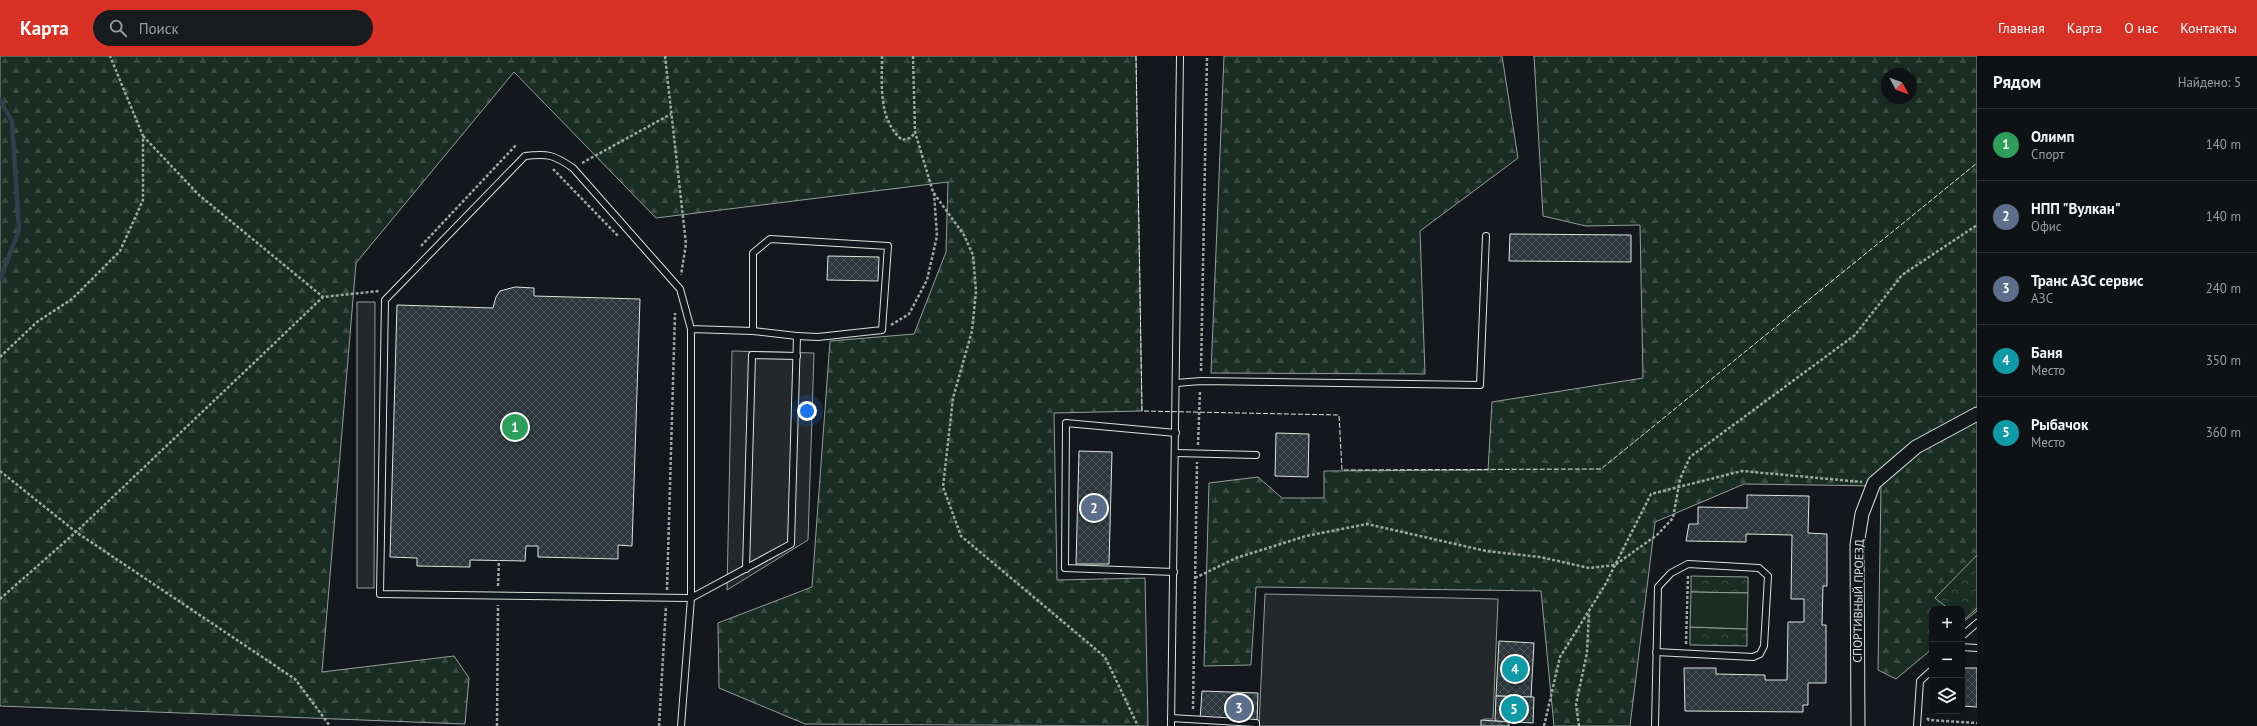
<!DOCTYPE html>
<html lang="ru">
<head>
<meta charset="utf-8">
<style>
  :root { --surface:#0f1215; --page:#181b1e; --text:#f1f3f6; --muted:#9b9ea0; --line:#2f3234; --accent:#d93025 }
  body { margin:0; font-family:"PT Sans",sans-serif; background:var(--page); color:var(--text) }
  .controls { position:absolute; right:12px; bottom:12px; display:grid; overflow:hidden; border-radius:8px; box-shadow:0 2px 6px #0003 }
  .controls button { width:36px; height:36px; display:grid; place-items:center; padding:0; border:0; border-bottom:1px solid var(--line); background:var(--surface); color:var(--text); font:20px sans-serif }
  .compass { position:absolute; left:1881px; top:12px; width:36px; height:36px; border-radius:50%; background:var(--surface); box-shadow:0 2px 6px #0003; rotate:131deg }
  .you { position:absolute; left:807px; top:355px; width:14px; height:14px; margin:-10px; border:3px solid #fff; border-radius:50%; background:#1a73e8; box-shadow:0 0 0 6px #1a73e833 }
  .badge { display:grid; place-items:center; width:26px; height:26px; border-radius:50%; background:var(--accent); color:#fff; font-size:13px; font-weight:700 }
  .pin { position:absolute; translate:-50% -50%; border:2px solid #fff; box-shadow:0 1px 4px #0006 }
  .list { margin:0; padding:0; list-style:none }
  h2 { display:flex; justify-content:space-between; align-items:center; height:52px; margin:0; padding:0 16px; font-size:17px }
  h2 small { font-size:13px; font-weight:400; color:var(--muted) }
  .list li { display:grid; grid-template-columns:26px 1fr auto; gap:12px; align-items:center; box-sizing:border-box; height:72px; padding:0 16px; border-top:1px solid var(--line) }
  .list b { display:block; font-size:15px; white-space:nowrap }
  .list p { margin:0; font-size:13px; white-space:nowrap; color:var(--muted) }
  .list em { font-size:13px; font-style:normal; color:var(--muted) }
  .icon { flex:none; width:22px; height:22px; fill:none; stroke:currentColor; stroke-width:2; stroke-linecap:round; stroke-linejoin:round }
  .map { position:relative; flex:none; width:1977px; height:670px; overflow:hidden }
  header { display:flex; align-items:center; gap:24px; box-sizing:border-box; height:56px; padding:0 20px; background:var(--accent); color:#fff }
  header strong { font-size:19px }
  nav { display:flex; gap:22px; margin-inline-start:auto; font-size:14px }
  .search { width:280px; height:36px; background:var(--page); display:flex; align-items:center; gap:10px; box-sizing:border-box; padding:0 14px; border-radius:22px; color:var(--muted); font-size:15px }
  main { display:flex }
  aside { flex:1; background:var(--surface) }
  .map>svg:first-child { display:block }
  .forest { fill:url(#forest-firs); stroke:#939e99; fill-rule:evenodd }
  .park { fill:url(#park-crowns); stroke:#939e99 }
  .pitch { fill:#1a2d24; stroke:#939e99 }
  .parking { fill:#24282b; stroke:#939e99 }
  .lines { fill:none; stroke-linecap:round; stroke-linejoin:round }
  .stream { stroke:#2f3f4d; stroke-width:4.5 }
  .building { fill:url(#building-cross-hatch); stroke:#d8e6dc }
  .service-casing { stroke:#d8e6dc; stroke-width:8 }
  .minor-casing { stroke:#d8e6dc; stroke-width:15 }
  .path { stroke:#9da8a2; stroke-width:2.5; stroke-dasharray:3 2; stroke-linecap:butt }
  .service { stroke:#14181c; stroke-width:6 }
  .minor { stroke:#14181c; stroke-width:13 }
  .fence { stroke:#d8e6dc; stroke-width:1; stroke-dasharray:5 2; stroke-linecap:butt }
  .labels { text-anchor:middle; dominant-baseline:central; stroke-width:3; stroke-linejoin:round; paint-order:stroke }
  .street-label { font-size:12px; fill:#d8e6dc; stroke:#14181c }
</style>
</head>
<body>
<header>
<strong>Карта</strong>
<div class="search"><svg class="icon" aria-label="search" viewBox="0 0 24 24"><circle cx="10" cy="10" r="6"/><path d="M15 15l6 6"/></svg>Поиск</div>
<nav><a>Главная</a><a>Карта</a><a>О нас</a><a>Контакты</a></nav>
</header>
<main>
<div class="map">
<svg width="1977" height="670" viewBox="0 0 1977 670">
  <defs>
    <pattern id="forest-firs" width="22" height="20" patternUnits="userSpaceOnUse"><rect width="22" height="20" fill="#1a2d24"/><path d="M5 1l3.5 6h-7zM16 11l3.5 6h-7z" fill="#3b4b43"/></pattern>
    <pattern id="park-crowns" width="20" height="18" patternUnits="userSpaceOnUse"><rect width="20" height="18" fill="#1a2d24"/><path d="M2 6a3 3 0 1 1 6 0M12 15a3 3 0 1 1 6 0" fill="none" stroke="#3b4b43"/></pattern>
    <pattern id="building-cross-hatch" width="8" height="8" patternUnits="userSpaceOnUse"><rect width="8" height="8" fill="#2c363c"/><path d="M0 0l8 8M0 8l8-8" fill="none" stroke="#4a5358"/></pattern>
  </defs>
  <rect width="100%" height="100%" fill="#14181c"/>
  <g class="forest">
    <polygon points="0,0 1136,0 1142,355 1054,357 1057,524 1145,522 1148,670 805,668 719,632 718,567 812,531 830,285 914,278 946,196 948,126 656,162 514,16 356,207 322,616 454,600 469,622 465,668 0,650"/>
    <polygon points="1224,0 1502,0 1518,102 1420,175 1425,318 1211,317"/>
    <path d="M1534,0h443v555l-15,12v-14h-30v40l-36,30 -18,-9 3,-184 -137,-2 -89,38 -25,204h-76l-13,-135 -285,-4 -5,78 -47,1 5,-183 49,-6 24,21h42v-27l164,-1 4,-68 151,-24 -3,-153 -54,1 -43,-10zM1887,18h24v24h-24z"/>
  </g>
  <g class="park">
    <polygon points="1977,499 1977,552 1963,565 1962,553 1949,553 1935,542"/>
    <polygon points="1691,520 1748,521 1748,537 1691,536"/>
    <polygon points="1690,571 1747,573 1747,590 1690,589"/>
  </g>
  <polygon class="pitch" points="1691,536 1748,537 1747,573 1690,571"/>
  <g class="parking">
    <polygon points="357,246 375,246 374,532 357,532"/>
    <polygon points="732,295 814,297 808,484 727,534"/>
    <polygon points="1265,538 1498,543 1493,663 1484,663 1484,670 1259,670"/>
  </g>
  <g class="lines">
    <polyline class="stream" points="0,44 12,65 19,174 0,223"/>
  </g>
  <g class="building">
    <polygon points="1510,178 1631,179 1631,206 1509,205"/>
    <polygon points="828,200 879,201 878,225 827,224"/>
    <polygon points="515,231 534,232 534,240 640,243 632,490 618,489 618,503 538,501 538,490 526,490 525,505 470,504 470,511 417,510 417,502 390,501 397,249 493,252 496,241 500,235"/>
    <polygon points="1276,377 1309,378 1308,421 1275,420"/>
    <polygon points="1079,395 1112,396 1109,508 1076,508"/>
    <polygon points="1747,439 1809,440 1808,477 1827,478 1827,530 1823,530 1822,569 1826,569 1826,627 1808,627 1808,649 1803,649 1803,656 1685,655 1684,612 1716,612 1716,618 1765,619 1765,624 1787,624 1788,566 1804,566 1804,543 1791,543 1792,479 1746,478 1746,486 1686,485 1689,468 1698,468 1698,451 1747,452"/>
    <polygon points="1499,585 1534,587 1531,641 1496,640"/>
    <polygon points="1962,612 1977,612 1977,651 1962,650"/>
    <polygon points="1202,635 1258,637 1257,667 1200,664"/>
    <polygon points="1496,640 1534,641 1533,667 1495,665"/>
    <polygon points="1481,664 1509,666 1509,670 1481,670"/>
  </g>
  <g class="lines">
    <defs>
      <g id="service">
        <polyline points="753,275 753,197 770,183 888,190 882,274 818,281 797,280"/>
        <polyline points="1176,327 1201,325 1480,329 1486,180"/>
        <polyline points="1176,397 1256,399"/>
        <polyline points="746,513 752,299 797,300"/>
        <polyline points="1174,516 1065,512 1066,367 1176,377"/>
        <polyline points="1962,580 1977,567"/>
        <polyline points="1962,591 1977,592"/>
        <polyline points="1171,662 1256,667 1256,670"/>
        <path d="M681,670l10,-128v-269l-11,-40 -107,-121c-19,-13 -25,-15 -48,-12l-140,144 -5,294 311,4 100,-54 6,-208 -44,-5 -62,-2"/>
        <polyline points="1171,670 1180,0"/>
        <polyline points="1655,670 1658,531 1671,517 1688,508 1759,512 1768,520 1764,590 1760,598 1753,601 1656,596"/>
        <polyline points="1917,670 1920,625 1932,614"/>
      </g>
      <polyline id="minor" points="1858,670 1857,489 1862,458 1874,427 1916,391 1977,358"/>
    </defs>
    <use href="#service" class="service-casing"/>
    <use href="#minor" class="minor-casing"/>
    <g class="path">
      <polyline points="665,0 686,188 681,219"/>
      <path d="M882,0c0,30 -4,63 20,84l8,-2 5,-5"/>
      <polyline points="913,0 915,76 933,136 964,179 973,199 976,235 972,275 953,342 943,431 961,480 1105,601 1138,670"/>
      <polyline points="143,80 199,139 323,241"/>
      <polyline points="582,107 671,58"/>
      <polyline points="553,113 619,181"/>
      <polyline points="421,190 517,88"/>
      <polyline points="891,269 909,258 927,224 937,180 934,137"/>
      <polyline points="0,301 37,266 72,243 120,195 143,144 143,80 110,0"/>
      <polyline points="1201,315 1207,0"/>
      <polyline points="1198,389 1200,334"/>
      <polyline points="0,415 76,476 295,623 330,670"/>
      <polyline points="1195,522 1236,502 1306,480 1367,468 1486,495 1540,501 1589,512 1615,509 1657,479 1673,462 1680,423 1690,401 1855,279 1902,219 1977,169"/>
      <polyline points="498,530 499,504"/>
      <polyline points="667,534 675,257"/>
      <polyline points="0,543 76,476 323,241 379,235"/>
      <polyline points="1686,588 1688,519"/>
      <polyline points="1193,653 1197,406"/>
      <polyline points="1927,662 1929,664 1977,667"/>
      <polyline points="497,670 498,549"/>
      <polyline points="659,670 666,550"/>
      <polyline points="1544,670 1560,601 1605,529 1651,438 1742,415 1862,426"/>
      <polyline points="1579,670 1576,648 1587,597 1589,556"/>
    </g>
    <use href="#service" class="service"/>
    <use href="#minor" class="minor"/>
    <polyline class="fence" points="1136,0 1142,355 1339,359 1342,414 1601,413 1977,107"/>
  </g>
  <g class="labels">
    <g class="street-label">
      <text transform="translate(1858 545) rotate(-89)">СПОРТИВНЫЙ ПРОЕЗД</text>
    </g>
  </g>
</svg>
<div class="controls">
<button>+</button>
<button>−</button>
<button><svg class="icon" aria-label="layers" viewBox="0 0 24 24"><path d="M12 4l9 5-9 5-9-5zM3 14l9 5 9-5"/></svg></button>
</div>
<svg class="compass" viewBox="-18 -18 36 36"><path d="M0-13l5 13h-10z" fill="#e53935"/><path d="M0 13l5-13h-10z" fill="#9b9ea0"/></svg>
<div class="you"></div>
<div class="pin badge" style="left:515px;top:371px;background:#2e9e5b">1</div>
<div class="pin badge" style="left:1094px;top:452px;background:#5c6f8a">2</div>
<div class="pin badge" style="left:1239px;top:652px;background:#5c6f8a">3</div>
<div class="pin badge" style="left:1515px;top:613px;background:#0f9aa8">4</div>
<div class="pin badge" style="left:1514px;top:653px;background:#0f9aa8">5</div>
</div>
<aside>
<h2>Рядом<small>Найдено: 5</small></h2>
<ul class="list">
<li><span class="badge" style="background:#2e9e5b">1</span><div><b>Олимп</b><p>Спорт</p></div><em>140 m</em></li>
<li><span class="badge" style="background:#5c6f8a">2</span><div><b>НПП &quot;Вулкан&quot;</b><p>Офис</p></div><em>140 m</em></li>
<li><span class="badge" style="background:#5c6f8a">3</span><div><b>Транс АЗС сервис</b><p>АЗС</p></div><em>240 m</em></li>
<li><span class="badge" style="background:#0f9aa8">4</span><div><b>Баня</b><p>Место</p></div><em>350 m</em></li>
<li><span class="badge" style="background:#0f9aa8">5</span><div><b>Рыбачок</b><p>Место</p></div><em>360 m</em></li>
</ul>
</aside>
</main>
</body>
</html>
